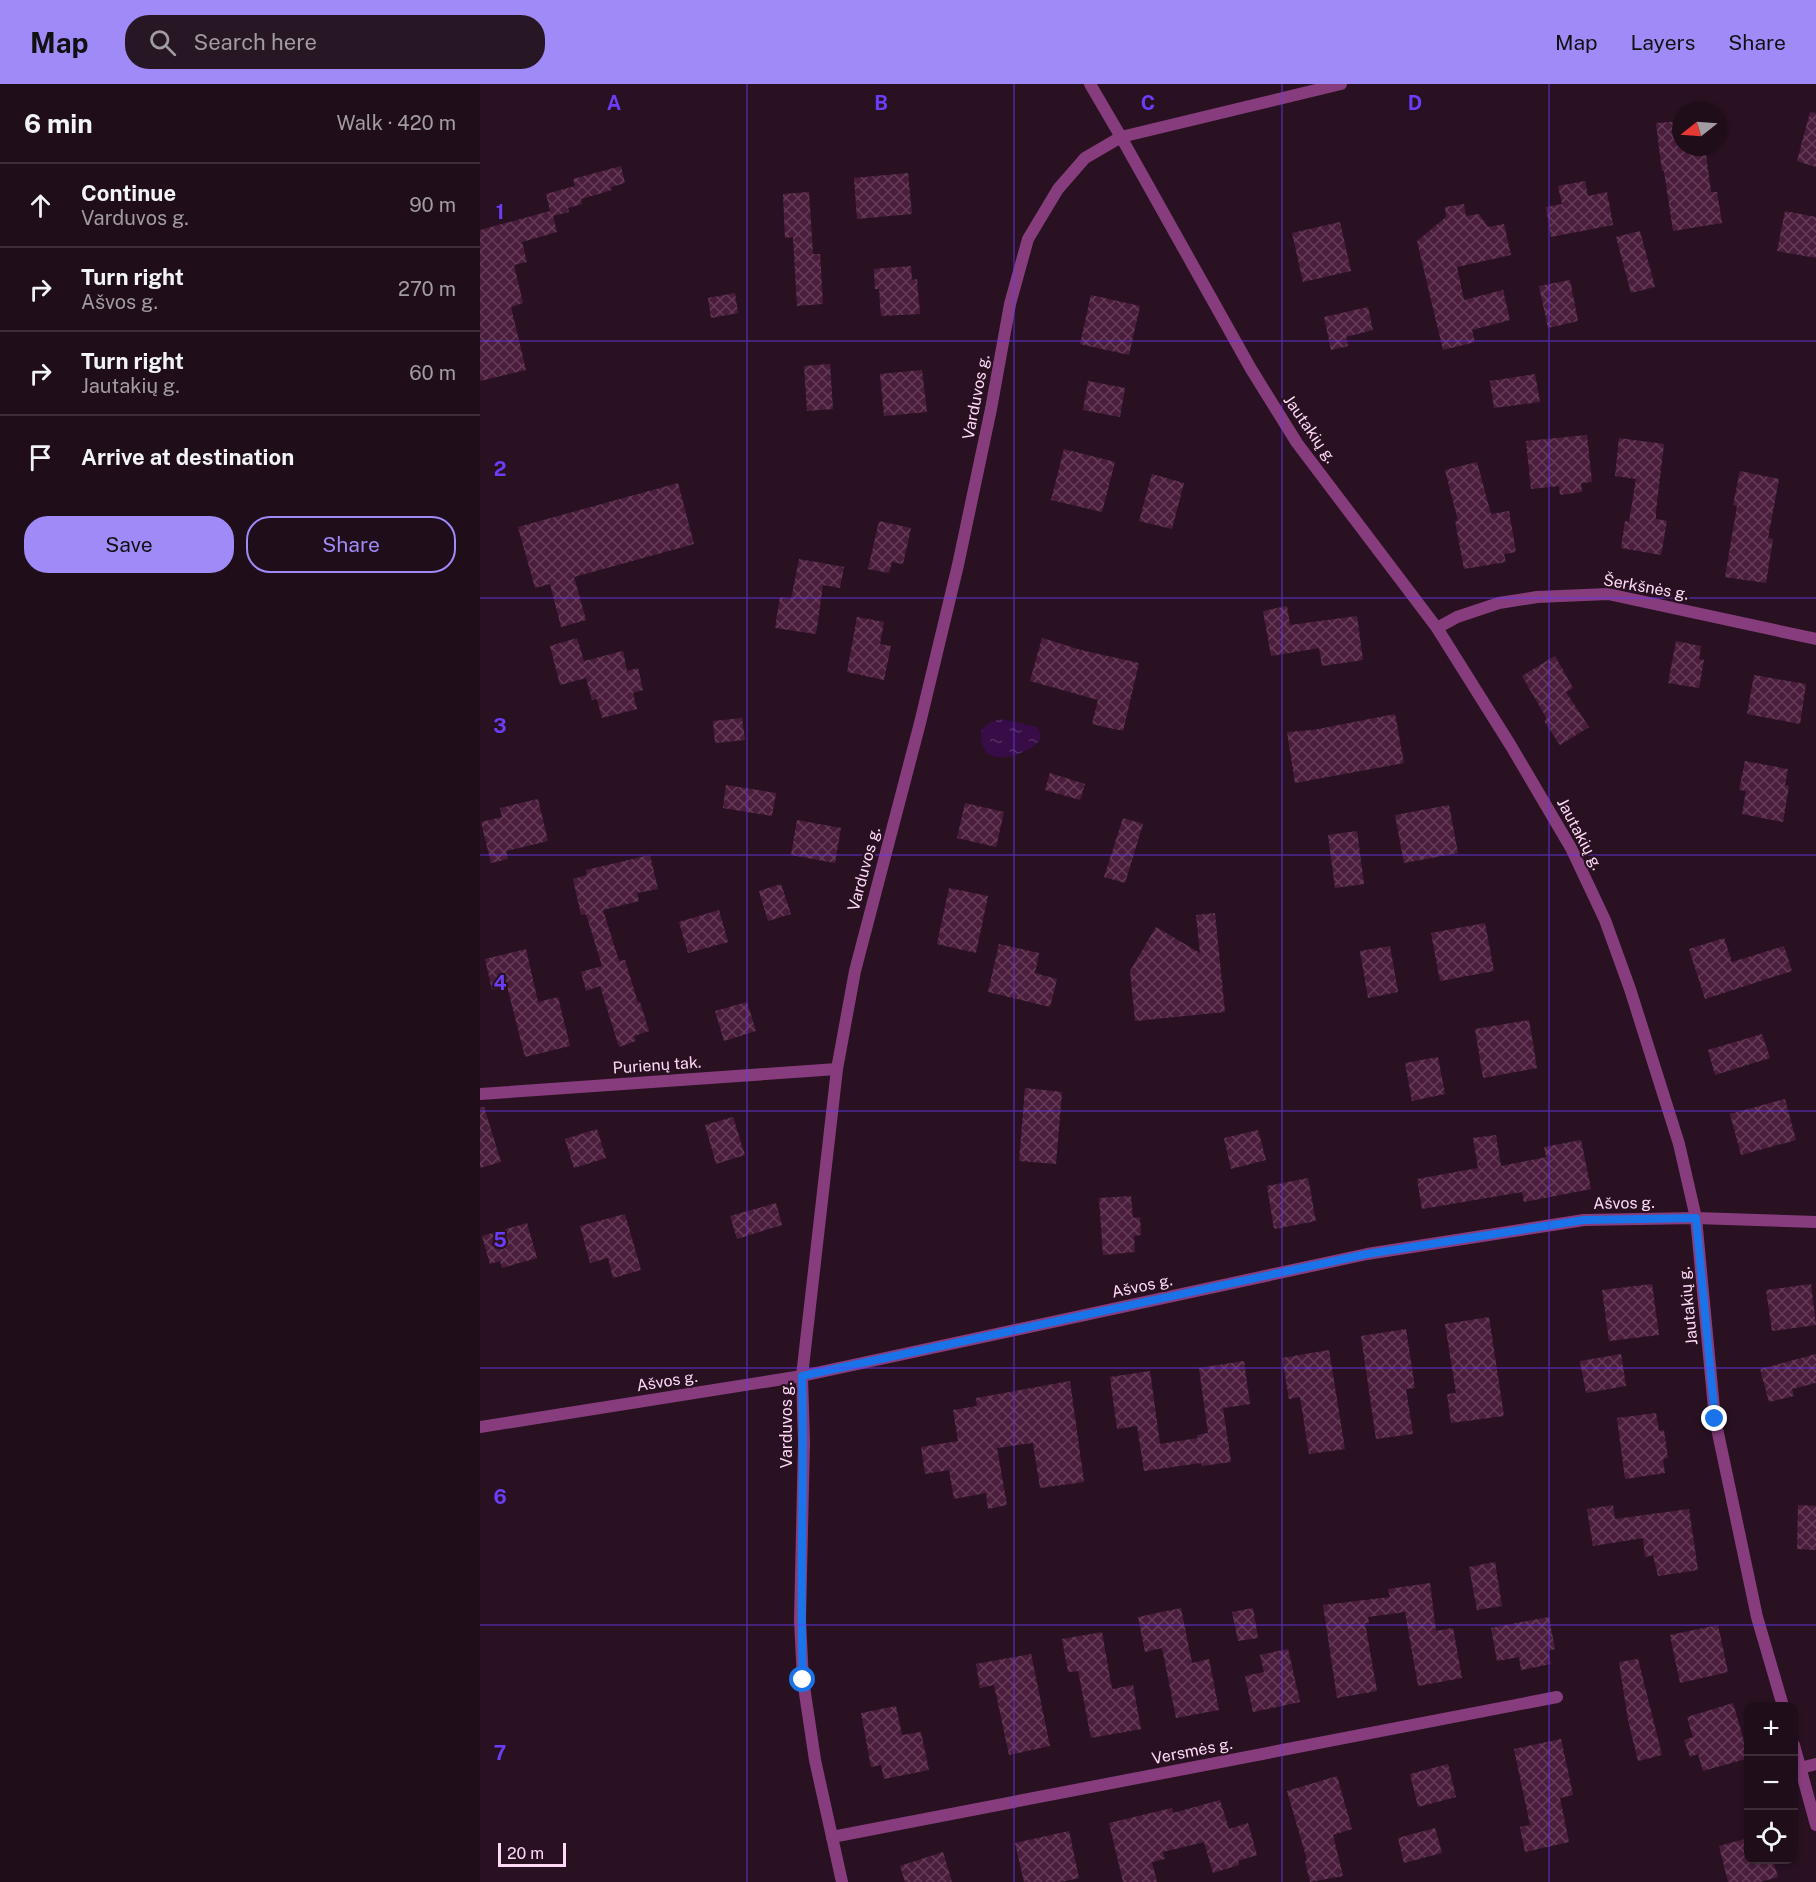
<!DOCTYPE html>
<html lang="en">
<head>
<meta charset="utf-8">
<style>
  :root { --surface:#1f0d1a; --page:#271623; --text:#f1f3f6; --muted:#a19ca2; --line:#3c2d39; --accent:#9f8af8 }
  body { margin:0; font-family:"Public Sans",sans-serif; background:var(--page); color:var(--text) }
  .controls { position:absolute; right:18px; bottom:18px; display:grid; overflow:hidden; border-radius:12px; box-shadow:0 2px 4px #0004 }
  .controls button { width:54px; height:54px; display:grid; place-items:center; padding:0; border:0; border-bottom:2px solid var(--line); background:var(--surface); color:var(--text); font:30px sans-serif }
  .compass { position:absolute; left:1192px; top:18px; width:54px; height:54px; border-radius:50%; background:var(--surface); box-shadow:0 2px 4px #0004; rotate:253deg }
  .scale { position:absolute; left:18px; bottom:15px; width:68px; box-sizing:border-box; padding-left:6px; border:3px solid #fed9f6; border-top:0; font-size:16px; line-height:21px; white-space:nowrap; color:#fed9f6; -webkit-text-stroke:4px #291122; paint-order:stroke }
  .stop { position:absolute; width:18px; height:18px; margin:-14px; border:4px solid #1a73e8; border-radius:50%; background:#fff }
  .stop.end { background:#1a73e8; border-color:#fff; box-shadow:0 2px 6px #0008 }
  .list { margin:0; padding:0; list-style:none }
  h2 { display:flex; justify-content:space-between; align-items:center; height:78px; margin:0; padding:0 24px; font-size:26px }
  h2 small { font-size:20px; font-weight:400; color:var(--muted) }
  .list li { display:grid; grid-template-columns:39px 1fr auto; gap:18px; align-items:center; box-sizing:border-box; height:84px; padding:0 24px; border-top:2px solid var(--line) }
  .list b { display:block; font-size:22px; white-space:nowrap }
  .list p { margin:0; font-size:20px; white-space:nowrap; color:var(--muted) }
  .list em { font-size:20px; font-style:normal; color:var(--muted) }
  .actions { display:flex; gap:12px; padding:18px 24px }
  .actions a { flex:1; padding:14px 0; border:2px solid var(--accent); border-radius:24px; text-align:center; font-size:21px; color:var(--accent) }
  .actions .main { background:var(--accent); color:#111 }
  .icon { flex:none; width:33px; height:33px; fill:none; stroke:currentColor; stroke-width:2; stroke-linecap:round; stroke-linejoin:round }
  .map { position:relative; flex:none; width:1336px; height:1798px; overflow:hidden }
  header { display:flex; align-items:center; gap:36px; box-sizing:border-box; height:84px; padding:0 30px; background:var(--accent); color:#111 }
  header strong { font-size:28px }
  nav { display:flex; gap:33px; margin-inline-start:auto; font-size:21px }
  .search { width:420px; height:54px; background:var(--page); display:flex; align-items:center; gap:15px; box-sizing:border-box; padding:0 21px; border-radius:24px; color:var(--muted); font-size:22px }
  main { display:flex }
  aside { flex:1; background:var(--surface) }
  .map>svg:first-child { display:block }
  .water { fill:url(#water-ripples) }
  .building { fill:url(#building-cross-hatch) }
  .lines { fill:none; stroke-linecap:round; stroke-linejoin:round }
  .minor { stroke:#873d7d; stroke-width:12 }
  .route { stroke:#1a73e8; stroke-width:8 }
  .grid { fill:none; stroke:#6b3df9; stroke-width:1.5; stroke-opacity:0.55 }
  .labels { text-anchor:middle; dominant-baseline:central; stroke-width:4.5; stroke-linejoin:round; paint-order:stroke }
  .street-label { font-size:16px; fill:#fed9f6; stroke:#291122 }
  .grid-label { font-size:20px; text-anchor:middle; font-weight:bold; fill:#6b3df9; stroke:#291122; stroke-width:4.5; stroke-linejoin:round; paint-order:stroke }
</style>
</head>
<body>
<header>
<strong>Map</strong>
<div class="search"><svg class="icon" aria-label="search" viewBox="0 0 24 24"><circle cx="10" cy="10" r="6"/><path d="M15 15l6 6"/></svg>Search here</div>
<nav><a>Map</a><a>Layers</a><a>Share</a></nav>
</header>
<main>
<aside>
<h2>6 min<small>Walk · 420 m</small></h2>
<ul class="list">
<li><svg class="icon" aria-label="ahead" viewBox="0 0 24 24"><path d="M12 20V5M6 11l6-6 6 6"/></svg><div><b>Continue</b><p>Varduvos g.</p></div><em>90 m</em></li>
<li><svg class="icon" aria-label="right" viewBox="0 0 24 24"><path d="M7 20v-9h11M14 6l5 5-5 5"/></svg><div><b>Turn right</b><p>Ašvos g.</p></div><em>270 m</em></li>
<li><svg class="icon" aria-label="right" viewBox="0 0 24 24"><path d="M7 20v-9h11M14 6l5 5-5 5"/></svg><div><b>Turn right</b><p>Jautakių g.</p></div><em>60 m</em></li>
<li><svg class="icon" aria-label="arrive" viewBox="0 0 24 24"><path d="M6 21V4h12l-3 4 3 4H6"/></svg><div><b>Arrive at destination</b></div></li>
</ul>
<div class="actions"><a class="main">Save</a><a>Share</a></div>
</aside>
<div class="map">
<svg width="1336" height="1798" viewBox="0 0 1336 1798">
  <defs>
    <pattern id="water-ripples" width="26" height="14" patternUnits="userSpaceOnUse" patternTransform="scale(1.5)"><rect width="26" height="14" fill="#370c47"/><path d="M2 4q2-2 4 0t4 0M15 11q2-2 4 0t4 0" fill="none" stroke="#552f62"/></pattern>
    <pattern id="building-cross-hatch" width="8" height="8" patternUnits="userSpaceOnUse" patternTransform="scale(1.5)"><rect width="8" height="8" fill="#4a1d3c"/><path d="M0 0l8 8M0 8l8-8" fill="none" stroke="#653d59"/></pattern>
  </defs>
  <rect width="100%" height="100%" fill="#291122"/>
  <path class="water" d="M521,635l36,8 3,6v7c-19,20 -65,30 -58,-11l9,-7z"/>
  <g class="building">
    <polygon points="1330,28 1336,29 1336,83 1317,77"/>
    <polygon points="1201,37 1201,63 1225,63 1231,108 1237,108 1242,139 1193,147 1184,87 1182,87 1176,39"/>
    <polygon points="141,82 145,99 131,103 132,106 101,115 102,120 88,124 89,128 73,132 77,148 42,158 47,178 34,181 43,219 31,223 46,286 0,297 0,146 70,127 66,110 95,102 93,95"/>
    <polygon points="428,89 432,130 377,135 374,94"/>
    <polygon points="1105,97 1108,112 1127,108 1133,141 1071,153 1066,123 1082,120 1078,102"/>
    <polygon points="329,108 333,170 340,170 343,220 317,222 313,153 305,154 303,110"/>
    <polygon points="984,120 986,132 999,130 1008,143 1024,140 1031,171 977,183 984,216 1023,206 1030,236 992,246 995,258 963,266 937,157 966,133 965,123"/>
    <polygon points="1305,127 1336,133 1336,174 1297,167"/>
    <polygon points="860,138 871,187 823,198 812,149"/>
    <polygon points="1160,147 1175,203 1151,209 1136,153"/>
    <polygon points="431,182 432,196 437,195 440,230 401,232 399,205 395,205 394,185"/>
    <polygon points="1090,196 1098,237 1068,244 1059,202"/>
    <polygon points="255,209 258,229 231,234 228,214"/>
    <polygon points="611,211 660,222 649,271 600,260"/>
    <polygon points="888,223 893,246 866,253 868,262 851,266 844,233"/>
    <polygon points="350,280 353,325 327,327 324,282"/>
    <polygon points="442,286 447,328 404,332 400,290"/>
    <polygon points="1055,290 1060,318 1014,324 1010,297"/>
    <polygon points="608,297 645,304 640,333 603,326"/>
    <polygon points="1107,351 1112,398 1101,399 1102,408 1080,411 1079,402 1051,405 1046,357"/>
    <polygon points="1139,354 1184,360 1176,427 1176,435 1187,437 1181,471 1141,464 1145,437 1149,438 1156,395 1135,392"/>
    <polygon points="584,365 635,378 622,428 571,416"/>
    <polygon points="997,378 1011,430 1029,427 1036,468 1024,470 1026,478 984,485 975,437 978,437 965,386"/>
    <polygon points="1260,387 1299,395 1288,454 1293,455 1286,499 1245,493 1257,422 1253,421"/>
    <polygon points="672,390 704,399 692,445 659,437"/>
    <polygon points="198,399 214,460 94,493 106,536 81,543 70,500 55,504 38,443"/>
    <polygon points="399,437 431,444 423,480 412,478 409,489 388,485"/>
    <polygon points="319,475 364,483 360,504 343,501 336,550 295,544 300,513 311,515"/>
    <polygon points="807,522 810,541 877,532 883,576 842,582 839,564 791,572 783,527"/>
    <polygon points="377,533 404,538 400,560 411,562 404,596 367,588"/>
    <polygon points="97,554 104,577 143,567 147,587 158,584 163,606 153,609 157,625 122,634 117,615 112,616 106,594 80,601 70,562"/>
    <polygon points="562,554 601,566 659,579 643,647 612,640 618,616 550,597"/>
    <polygon points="1196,557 1221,562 1219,575 1224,576 1219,604 1188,599"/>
    <polygon points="1075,572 1093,604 1086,608 1109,643 1080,661 1064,637 1067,635 1042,592"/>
    <polygon points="1274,591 1326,600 1320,640 1267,630"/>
    <polygon points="915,630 924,679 815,699 807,648 833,646"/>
    <polygon points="262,634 265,656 235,659 233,637"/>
    <polygon points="1265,677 1308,685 1305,701 1309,702 1303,738 1262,730 1266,707 1259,706"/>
    <polygon points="570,689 605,700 600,716 565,706"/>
    <polygon points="246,701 296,709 292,732 243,724"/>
    <polygon points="58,715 68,757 26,767 28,775 11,779 1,738 22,733 20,724"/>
    <polygon points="485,719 524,728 516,763 477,754"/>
    <polygon points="969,721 978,769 924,779 915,731"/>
    <polygon points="643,734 663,740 645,799 624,793"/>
    <polygon points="317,736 361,744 355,779 311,771"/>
    <polygon points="877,747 884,800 855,804 848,751"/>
    <polygon points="170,771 178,805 157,809 159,817 123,826 139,877 145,876 158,919 160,918 169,947 154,952 156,957 139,963 120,902 106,907 101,888 122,882 106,830 101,831 93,795 107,791 106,786"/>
    <polygon points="301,800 311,830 288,837 279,807"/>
    <polygon points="469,804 508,812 496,869 457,860"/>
    <polygon points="239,826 248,858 208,869 199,838"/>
    <polygon points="735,829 745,928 655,937 650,887 676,843 720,869 716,831"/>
    <polygon points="1005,839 1014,887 960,897 951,849"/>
    <polygon points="1244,854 1252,878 1304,862 1312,887 1225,915 1209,865"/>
    <polygon points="519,860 559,869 555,889 577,895 570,923 508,908"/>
    <polygon points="910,862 918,908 888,914 880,867"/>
    <polygon points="46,865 58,918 78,913 90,962 45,973 27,902 12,906 5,875"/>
    <polygon points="267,918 276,947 244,957 235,927"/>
    <polygon points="1049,936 1057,984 1003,994 995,945"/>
    <polygon points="1282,950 1290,974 1235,991 1228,966"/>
    <polygon points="958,973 965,1010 932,1017 925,979"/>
    <polygon points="545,1004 582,1008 576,1080 539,1077"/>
    <polygon points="1305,1015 1316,1056 1261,1071 1250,1030"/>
    <polygon points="0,1023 4,1023 21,1078 0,1084"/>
    <polygon points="253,1033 265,1071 236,1080 225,1041"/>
    <polygon points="117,1045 126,1074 94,1084 85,1055"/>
    <polygon points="778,1046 786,1076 751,1085 744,1054"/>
    <polygon points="1016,1051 1021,1082 1066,1073 1064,1063 1101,1056 1111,1105 1044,1118 1042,1108 942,1125 937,1095 998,1084 993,1054"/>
    <polygon points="828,1094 836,1137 794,1145 787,1102"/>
    <polygon points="651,1112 653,1134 660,1133 661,1151 654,1152 655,1168 623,1171 619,1114"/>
    <polygon points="296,1119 302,1141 257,1155 250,1132"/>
    <polygon points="145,1130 161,1186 133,1194 128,1174 110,1179 100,1142"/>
    <polygon points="47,1139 57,1174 22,1184 20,1177 10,1180 2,1152"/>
    <polygon points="1172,1200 1179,1251 1129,1257 1122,1206"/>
    <polygon points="1331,1200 1336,1241 1292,1247 1286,1206"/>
    <polygon points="1009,1233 1024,1332 971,1339 967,1310 976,1309 965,1240"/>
    <polygon points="926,1245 935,1304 926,1305 933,1350 896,1355 881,1252"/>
    <polygon points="849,1266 865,1365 829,1370 820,1313 809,1315 802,1274"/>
    <polygon points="1141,1270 1146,1302 1106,1309 1100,1277"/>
    <polygon points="1336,1270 1336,1299 1312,1305 1314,1312 1289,1318 1280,1285"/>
    <polygon points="764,1277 770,1320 743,1324 751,1378 722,1382 721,1379 664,1387 657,1342 637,1345 630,1293 670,1287 680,1360 718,1354 717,1351 728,1349 719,1284"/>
    <polygon points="590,1297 604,1398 560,1404 553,1360 552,1359 517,1364 527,1421 508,1425 506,1409 474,1415 469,1386 445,1390 441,1363 478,1357 473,1326 497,1322 496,1314"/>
    <polygon points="1176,1329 1179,1347 1184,1346 1188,1374 1183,1375 1185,1389 1145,1395 1137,1334"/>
    <polygon points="1133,1421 1135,1435 1209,1425 1218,1486 1178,1492 1173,1471 1165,1473 1163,1454 1113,1462 1107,1425"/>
    <polygon points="1318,1421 1336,1422 1336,1466 1317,1465"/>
    <polygon points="1015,1478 1022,1522 997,1526 989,1483"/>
    <polygon points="950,1499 956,1547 973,1544 982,1594 938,1602 925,1528 888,1533 889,1539 885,1539 897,1607 857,1614 843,1521 910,1513 908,1505"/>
    <polygon points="701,1524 712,1579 729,1575 739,1626 696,1634 682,1564 665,1568 658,1533"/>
    <polygon points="773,1524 778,1554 758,1557 752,1528"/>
    <polygon points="1069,1533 1075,1565 1068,1567 1071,1580 1041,1586 1039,1573 1017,1577 1011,1544"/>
    <polygon points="1238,1541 1248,1588 1200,1599 1190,1551"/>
    <polygon points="622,1548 632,1605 653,1601 661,1645 611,1654 598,1587 588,1588 582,1555"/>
    <polygon points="808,1565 820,1618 773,1628 765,1592 784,1588 780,1571"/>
    <polygon points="551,1570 570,1662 529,1671 514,1601 500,1604 496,1580"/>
    <polygon points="1158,1575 1182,1671 1158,1677 1148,1636 1139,1578"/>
    <polygon points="1253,1619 1269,1674 1223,1687 1218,1670 1210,1673 1204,1656 1213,1653 1207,1633"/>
    <polygon points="416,1622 422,1651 441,1648 449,1686 404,1695 401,1681 391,1683 381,1629"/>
    <polygon points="1081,1655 1093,1711 1080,1714 1089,1758 1045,1768 1040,1743 1050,1741 1034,1665"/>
    <polygon points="968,1680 976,1713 938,1723 930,1690"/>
    <polygon points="857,1692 872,1745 853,1751 863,1792 830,1798 825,1777 827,1776 807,1707"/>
    <polygon points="740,1716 749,1745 768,1739 777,1771 758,1777 759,1781 733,1789 724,1758 683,1768 685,1775 672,1778 677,1798 643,1798 629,1739 692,1724 693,1729"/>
    <polygon points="955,1744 962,1769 924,1779 918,1754"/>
    <polygon points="589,1747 599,1794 581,1798 544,1798 535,1759"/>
    <polygon points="1269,1754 1269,1776 1293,1776 1298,1793 1280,1798 1248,1798 1239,1762"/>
    <polygon points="463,1768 472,1798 425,1798 420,1782"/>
  </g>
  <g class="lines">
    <g class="minor">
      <polyline points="610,0 641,53 771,285 817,359 957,544 1031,662 1091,764 1125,836 1150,905 1199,1060 1216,1134 1235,1335 1277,1533 1303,1622"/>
      <polyline points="957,544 977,533 1019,519 1057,513 1128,510 1336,555"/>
      <polyline points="0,1010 357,985"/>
      <polyline points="0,1343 322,1292 887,1170 1104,1136 1216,1134 1336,1138"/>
      <polyline points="1314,1661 1336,1741"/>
      <polyline points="1320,1684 1336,1680"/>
      <polyline points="352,1753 1077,1613"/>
      <polyline points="362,1798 335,1676 323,1596 320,1536 324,1358 322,1292 357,985 375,887 440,639 478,481 511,325 530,220 548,155 578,105 605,74 641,53 861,0"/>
    </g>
  </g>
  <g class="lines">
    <path class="route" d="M323,1596c-4,-101 2,-202 -1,-304l565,-122 217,-34 112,-2 19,201"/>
  </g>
  <path class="grid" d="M267,0v1798M534,0v1798M802,0v1798M1069,0v1798M0,257h1336M0,514h1336M0,771h1336M0,1027h1336M0,1284h1336M0,1541h1336"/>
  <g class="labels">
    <g class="street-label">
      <text transform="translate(496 313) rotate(-79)">Varduvos g.</text>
      <text transform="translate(830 345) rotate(55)">Jautakių g.</text>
      <text transform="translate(1166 503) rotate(10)">Šerkšnės g.</text>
      <text transform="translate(1100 750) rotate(62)">Jautakių g.</text>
      <text transform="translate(384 785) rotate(-75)">Varduvos g.</text>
      <text transform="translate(177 981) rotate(-4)">Purienų tak.</text>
      <text transform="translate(1144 1119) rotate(-1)">Ašvos g.</text>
      <text transform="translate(662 1202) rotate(-12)">Ašvos g.</text>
      <text transform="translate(1208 1222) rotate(-96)">Jautakių g.</text>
      <text transform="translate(187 1297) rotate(-9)">Ašvos g.</text>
      <text transform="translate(306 1341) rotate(-90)">Varduvos g.</text>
      <text transform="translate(712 1667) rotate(-11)">Versmės g.</text>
    </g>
  </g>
  <g class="grid-label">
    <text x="134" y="26">A</text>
    <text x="401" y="26">B</text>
    <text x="668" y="26">C</text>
    <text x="935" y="26">D</text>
    <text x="20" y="135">1</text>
    <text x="20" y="392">2</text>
    <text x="20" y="649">3</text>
    <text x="20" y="906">4</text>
    <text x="20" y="1163">5</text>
    <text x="20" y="1420">6</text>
    <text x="20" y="1676">7</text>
  </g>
</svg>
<div class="controls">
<button>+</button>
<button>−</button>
<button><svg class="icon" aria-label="locate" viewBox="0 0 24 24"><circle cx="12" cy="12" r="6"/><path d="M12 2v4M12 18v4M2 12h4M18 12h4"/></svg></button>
</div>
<svg class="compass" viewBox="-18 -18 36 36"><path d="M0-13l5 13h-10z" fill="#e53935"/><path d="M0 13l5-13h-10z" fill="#a19ca2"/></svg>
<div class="scale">20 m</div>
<div class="stop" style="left:323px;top:1596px"></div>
<div class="stop end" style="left:1235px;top:1335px"></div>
</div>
</main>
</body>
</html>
